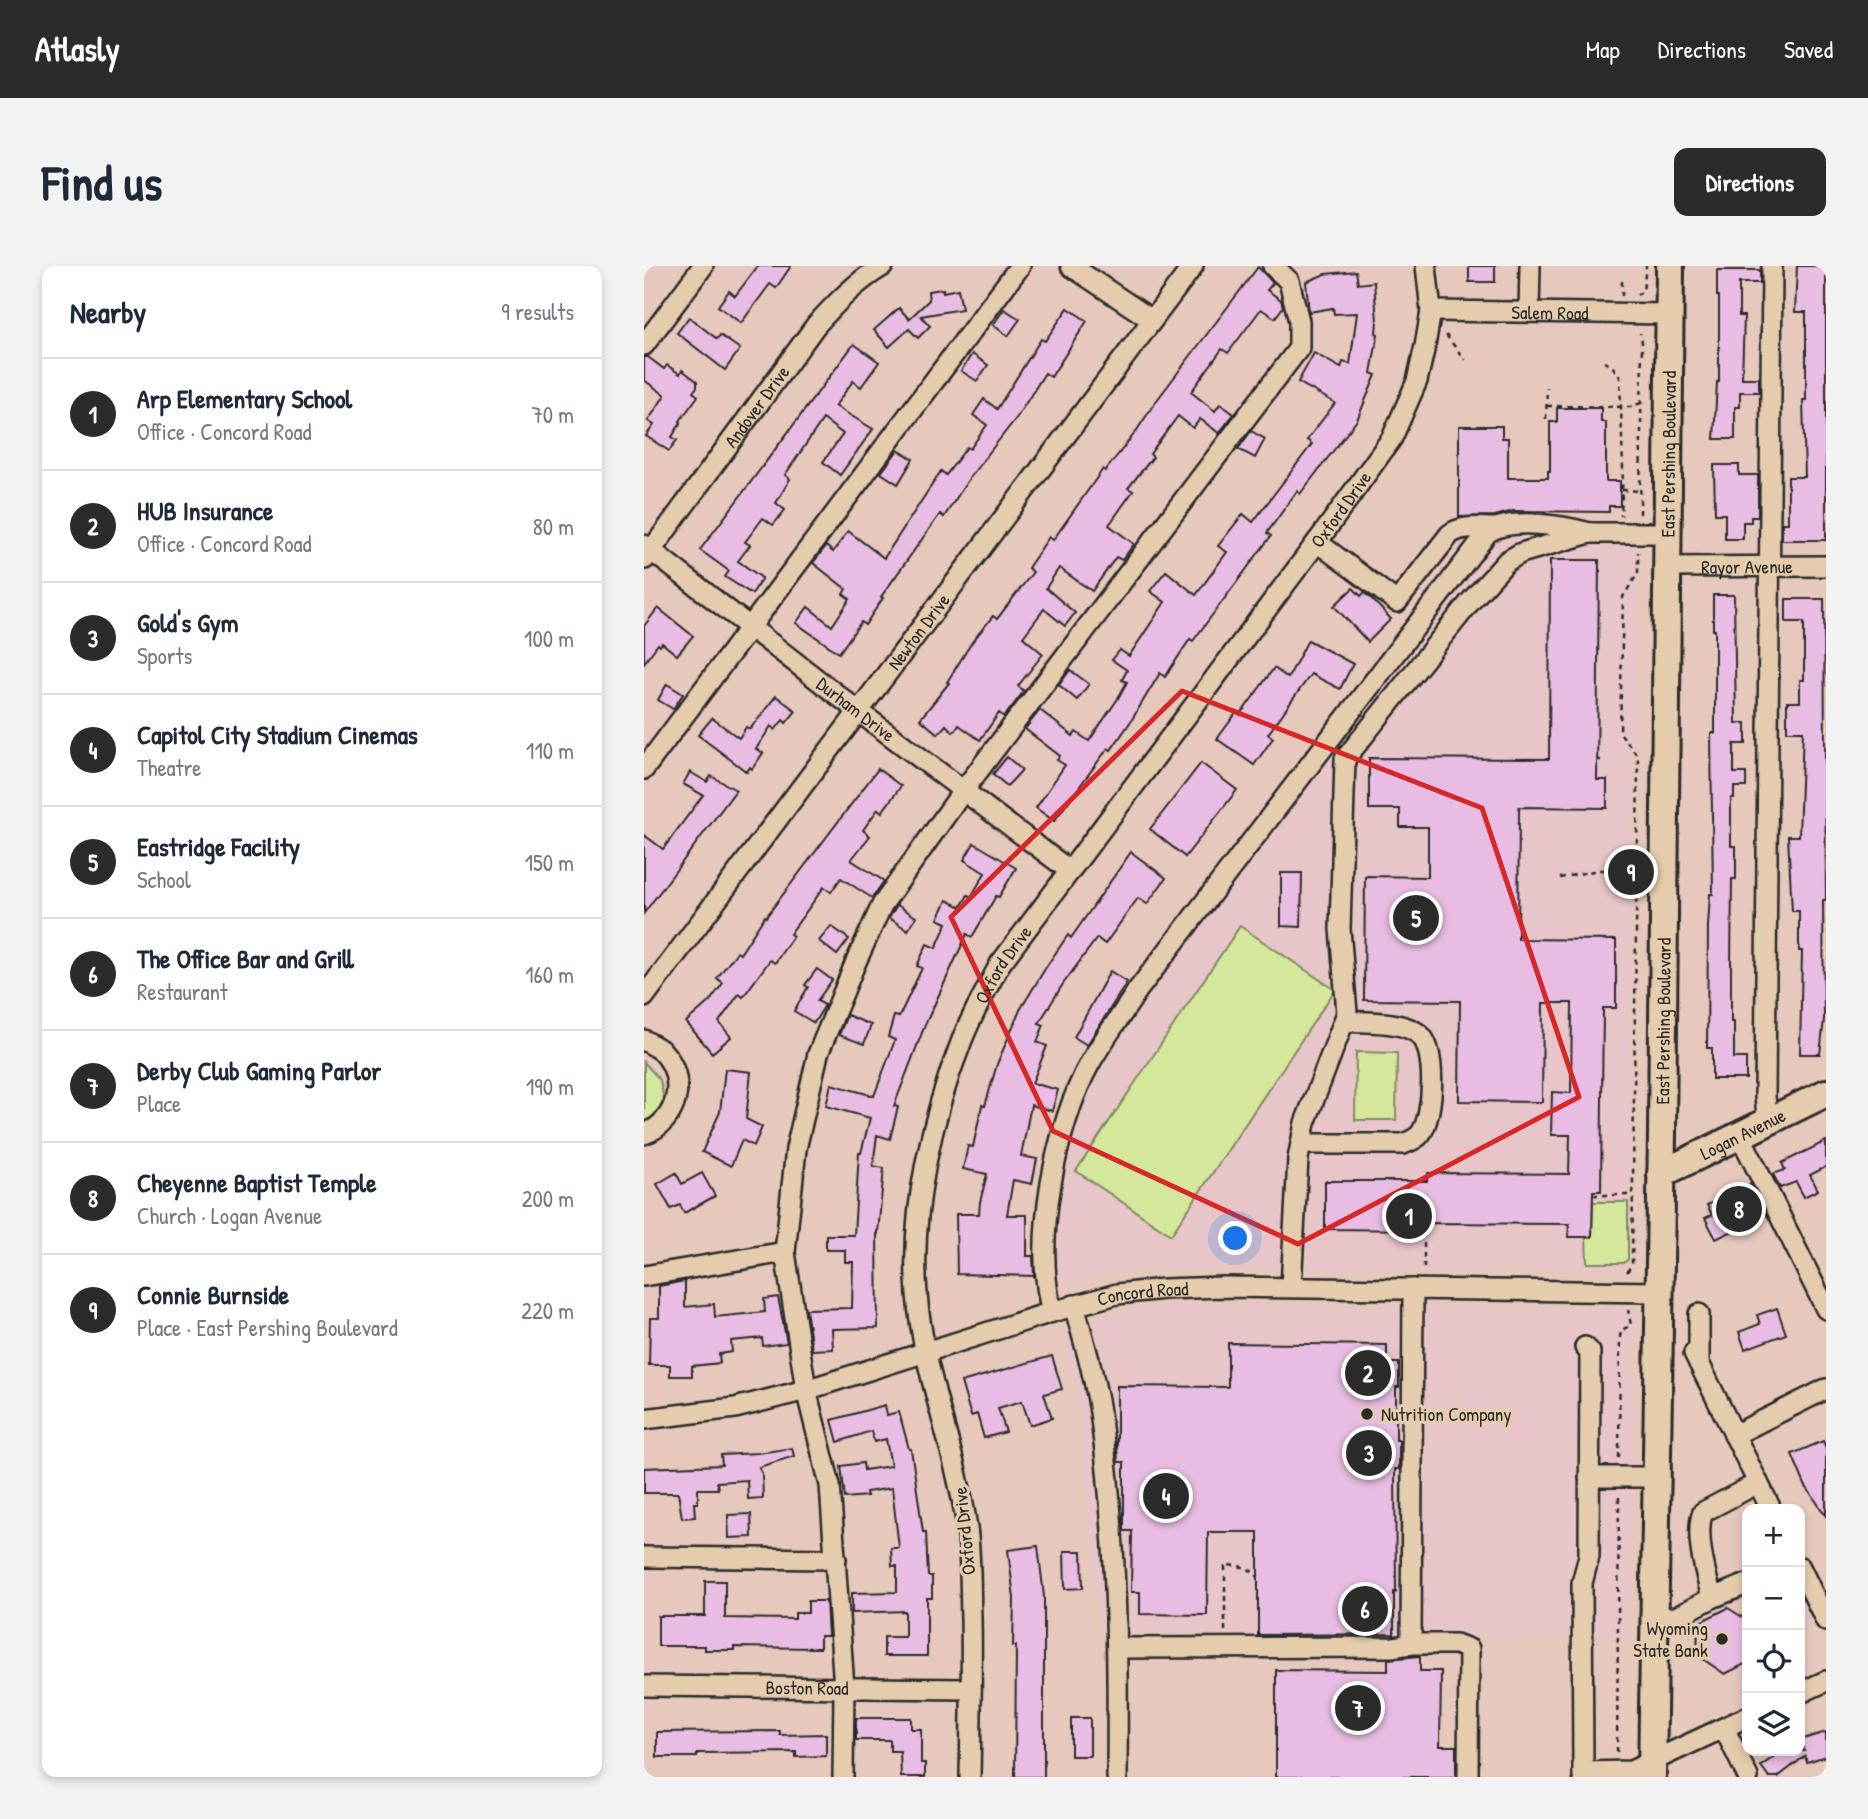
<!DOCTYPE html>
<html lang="en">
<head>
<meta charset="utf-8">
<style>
  :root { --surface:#fff; --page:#f2f2f3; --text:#1f2937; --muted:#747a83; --line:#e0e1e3; --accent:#2b2b2b }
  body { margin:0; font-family:"Patrick Hand",sans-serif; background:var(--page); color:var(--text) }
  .controls { position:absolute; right:21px; bottom:21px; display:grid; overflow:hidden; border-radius:14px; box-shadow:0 4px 10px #0003 }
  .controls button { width:63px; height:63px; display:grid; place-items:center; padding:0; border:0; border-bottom:2px solid var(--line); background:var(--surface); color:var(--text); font:35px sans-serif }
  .you { position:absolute; left:592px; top:973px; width:24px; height:24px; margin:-18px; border:5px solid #fff; border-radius:50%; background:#1a73e8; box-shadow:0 0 0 10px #1a73e833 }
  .badge { display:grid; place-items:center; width:46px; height:46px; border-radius:50%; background:var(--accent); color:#fff; font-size:23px; font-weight:700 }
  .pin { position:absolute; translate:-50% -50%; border:4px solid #fff; box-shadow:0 2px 7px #0006 }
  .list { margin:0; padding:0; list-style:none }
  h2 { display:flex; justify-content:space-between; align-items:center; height:91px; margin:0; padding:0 28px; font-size:30px }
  h2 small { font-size:23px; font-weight:400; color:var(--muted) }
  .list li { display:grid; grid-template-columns:46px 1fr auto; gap:21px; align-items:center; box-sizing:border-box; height:112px; padding:0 28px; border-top:2px solid var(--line) }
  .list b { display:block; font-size:26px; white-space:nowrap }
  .list p { margin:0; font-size:23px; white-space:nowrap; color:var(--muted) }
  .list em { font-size:23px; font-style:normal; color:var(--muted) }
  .icon { flex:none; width:38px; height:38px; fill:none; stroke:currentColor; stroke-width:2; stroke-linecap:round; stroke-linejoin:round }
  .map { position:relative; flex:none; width:1182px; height:1511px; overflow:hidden; border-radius:14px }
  header { display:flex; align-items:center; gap:42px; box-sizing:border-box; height:98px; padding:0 35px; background:var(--accent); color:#fff }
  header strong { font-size:33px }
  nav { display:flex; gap:38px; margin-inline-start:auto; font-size:24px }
  .intro { display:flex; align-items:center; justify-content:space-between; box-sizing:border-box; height:168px; padding:0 42px }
  h1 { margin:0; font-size:49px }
  .button { padding:18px 32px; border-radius:14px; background:var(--accent); color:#fff; font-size:24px; font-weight:700 }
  main { display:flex; gap:42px; padding:0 42px }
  aside { flex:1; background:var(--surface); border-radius:14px; box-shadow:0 4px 10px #0003 }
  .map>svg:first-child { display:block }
  .built { fill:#e7c5c8 }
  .green { fill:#d5e79b; stroke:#808963; stroke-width:2 }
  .building { fill:#e9bde3; stroke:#2b2b2b; stroke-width:2 }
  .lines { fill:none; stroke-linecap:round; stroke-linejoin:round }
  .minor-casing { stroke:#2b2b2b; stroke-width:24 }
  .major-casing { stroke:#2b2b2b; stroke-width:32 }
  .path { stroke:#2b2b2b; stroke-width:2.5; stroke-dasharray:5 5; stroke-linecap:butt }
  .minor { stroke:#e5ccad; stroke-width:19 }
  .major { stroke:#e5ccad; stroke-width:26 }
  .marked { fill:none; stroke:#d62828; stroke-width:5; stroke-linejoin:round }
  .poi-dot { fill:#2b2b2b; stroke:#e5ccad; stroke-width:2.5 }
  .labels { text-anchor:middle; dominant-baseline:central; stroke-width:6; stroke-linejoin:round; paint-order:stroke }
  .street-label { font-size:19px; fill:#2b2b2b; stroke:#e5ccad }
  .poi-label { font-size:19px; fill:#2b2b2b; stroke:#e5ccad; text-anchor:start }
</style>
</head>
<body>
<header>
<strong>Atlasly</strong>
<nav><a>Map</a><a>Directions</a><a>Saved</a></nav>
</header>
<div class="intro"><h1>Find us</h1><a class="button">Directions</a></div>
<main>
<aside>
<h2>Nearby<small>9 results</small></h2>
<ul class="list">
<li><span class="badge">1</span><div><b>Arp Elementary School</b><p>Office · Concord Road</p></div><em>70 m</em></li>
<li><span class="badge">2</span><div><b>HUB Insurance</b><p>Office · Concord Road</p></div><em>80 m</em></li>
<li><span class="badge">3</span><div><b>Gold's Gym</b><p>Sports</p></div><em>100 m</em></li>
<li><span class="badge">4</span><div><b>Capitol City Stadium Cinemas</b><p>Theatre</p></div><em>110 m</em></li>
<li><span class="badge">5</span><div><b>Eastridge Facility</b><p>School</p></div><em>150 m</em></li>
<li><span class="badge">6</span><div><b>The Office Bar and Grill</b><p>Restaurant</p></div><em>160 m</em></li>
<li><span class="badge">7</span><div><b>Derby Club Gaming Parlor</b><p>Place</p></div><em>190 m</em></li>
<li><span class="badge">8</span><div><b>Cheyenne Baptist Temple</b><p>Church · Logan Avenue</p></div><em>200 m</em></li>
<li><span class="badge">9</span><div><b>Connie Burnside</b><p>Place · East Pershing Boulevard</p></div><em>220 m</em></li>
</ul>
</aside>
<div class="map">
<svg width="1182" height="1511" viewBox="0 0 1182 1511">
  <rect width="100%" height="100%" fill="#e6c8bd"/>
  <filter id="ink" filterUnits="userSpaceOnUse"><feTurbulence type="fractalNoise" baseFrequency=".0143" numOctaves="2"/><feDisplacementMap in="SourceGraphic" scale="14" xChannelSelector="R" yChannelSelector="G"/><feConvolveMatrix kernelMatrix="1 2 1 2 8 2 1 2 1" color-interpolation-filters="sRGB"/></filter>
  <g filter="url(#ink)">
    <g class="built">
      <polygon points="991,259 985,1003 506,1002 458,1009 408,1022 406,952 425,865 449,805 481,753 834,286 857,267"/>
      <polygon points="546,1038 991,1043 986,1372 456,1365 437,1153 417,1060 485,1044"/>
    </g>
    <g class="green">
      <polygon points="596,660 691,724 527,969 432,905"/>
      <polygon points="712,786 753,787 752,854 711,854"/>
      <polygon points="0,796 16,814 20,834 9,851 0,855"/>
      <polygon points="949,936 984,936 984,993 980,997 943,997 942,971 948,970"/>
    </g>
    <g class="building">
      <polygon points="114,0 147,0 132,22 126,18 97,57 74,40 85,25 91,30"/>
      <rect x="825" y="0" width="26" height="16"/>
      <polygon points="1153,0 1182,0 1182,274 1138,274 1138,257 1144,257 1144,211 1161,211 1159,134 1162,134 1162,46 1151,46"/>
      <polygon points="614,1 629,17 623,24 637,34 639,41 631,52 617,43 584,87 578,83 547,126 571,145 576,138 590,148 575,167 556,153 549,162 534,150 506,188 509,191 484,222 489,225 465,259 490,278 478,294 472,291 448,325 415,302 402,322 431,347 421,360 400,343 379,371 399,388 374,420 380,425 360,451 355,447 336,474 315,459 309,466 302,459 294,468 276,453 305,417 303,416 328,376 349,350 353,353 389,306 384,302 405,271 409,274 459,203 461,205 491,167 513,134"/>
      <polygon points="1073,4 1116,4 1116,17 1095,17 1095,50 1100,50 1098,112 1115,112 1115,126 1096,126 1096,141 1091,141 1091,173 1070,173 1073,116 1075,116 1075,30 1073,30"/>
      <polygon points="712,5 714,18 730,16 733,55 732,67 734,68 727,107 732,109 713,154 656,228 653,225 623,267 627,270 549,375 546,373 521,411 516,407 487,455 467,484 464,482 410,555 392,542 421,499 413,494 416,490 381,463 396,444 429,470 432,466 445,475 473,434 483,416 478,414 483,404 468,394 476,384 485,390 521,336 506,325 522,305 552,329 583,286 574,280 599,248 609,256 668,178 663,174 691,137 654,116 670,87 697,102 699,96 706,98 713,47 690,48 689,42 665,46 662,16 681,8"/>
      <polygon points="299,23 299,26 314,23 318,43 277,50 286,60 274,72 265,63 245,81 230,64 255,42 265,53 285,34 284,25"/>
      <polygon points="424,42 443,55 407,111 401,107 373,151 326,211 300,251 296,248 237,331 239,332 221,359 217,356 195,387 152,357 164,341 188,360 206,333 199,328 202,323 169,297 182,280 189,286 204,265 240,292 297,205 302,209 323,181 326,183 343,159 329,149 340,133 353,143 397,73 401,75"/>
      <polygon points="360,43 376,53 364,70 349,59"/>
      <polygon points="45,51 73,73 76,69 96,83 81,104 33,67"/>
      <polygon points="210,78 235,96 217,121 209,115 191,140 229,163 196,209 179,196 199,168 179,153 141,209 146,213 132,237 141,244 129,259 119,252 101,276 106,279 94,295 118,312 108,328 81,311 85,305 56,284"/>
      <polygon points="328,88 344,99 333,115 317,105"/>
      <polygon points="0,91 4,91 20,103 23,99 36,108 38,104 53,115 53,121 49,126 54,130 36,155 37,156 28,171 33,174 25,185 2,170 10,159 4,155 21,129 0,114"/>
      <polygon points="913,142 957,142 957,156 962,156 962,215 976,215 976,240 965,240 965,246 869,245 851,250 815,251 815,160 858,160 858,172 864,172 864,212 904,212 904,205 906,205 906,156 913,156"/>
      <polygon points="607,165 621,173 611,192 594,183"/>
      <polygon points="254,184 269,193 254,218 237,207"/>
      <polygon points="1070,199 1095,199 1095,209 1114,209 1114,251 1107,251 1107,256 1099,256 1099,273 1081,273 1081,248 1071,248"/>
      <polygon points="906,294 955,294 953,514 963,514 963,542 875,541 874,673 972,674 972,742 959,742 957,925 949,925 948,971 924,971 925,958 779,957 779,964 681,963 681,915 783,915 784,907 925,908 926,869 907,869 908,826 927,827 928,737 899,737 898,836 815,835 816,735 720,734 721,610 784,611 784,561 756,561 756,543 725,543 725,492 905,493"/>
      <polygon points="709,322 717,330 720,327 727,332 747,353 724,376 690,340"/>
      <polygon points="1069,329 1090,329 1092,457 1102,457 1102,478 1090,478 1090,507 1102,507 1102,521 1090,521 1090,532 1087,532 1087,580 1092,580 1092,613 1088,613 1087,697 1087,756 1090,756 1090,792 1102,792 1102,813 1068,813 1068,782 1063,782 1064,660 1066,628 1069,628 1067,467 1071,467 1071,364 1069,364"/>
      <polygon points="1142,333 1180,333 1182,634 1179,634 1180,753 1176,788 1156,788 1158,685 1155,685 1155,645 1148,645 1144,570 1155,570 1159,465 1143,465 1143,436 1156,436 1156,414 1160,414 1160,356 1142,356"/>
      <polygon points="14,342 49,370 33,389 18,377 16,380 14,378 0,397 0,360"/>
      <polygon points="664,374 709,398 696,423 667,408 624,468 629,472 610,499 573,473 593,446 596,449 630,402 644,412"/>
      <polygon points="426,404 445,418 433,434 415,419"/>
      <polygon points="23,418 39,428 29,443 14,434"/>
      <polygon points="132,430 152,445 142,457 139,454 131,464 127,460 112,483 119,487 108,503 106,501 103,506 54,469 68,452 95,472 102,461 106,463"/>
      <polygon points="363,491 378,504 363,520 349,508"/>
      <polygon points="557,497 593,524 541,591 506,563"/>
      <polygon points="234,503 257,520 238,546 234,543 219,564 226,570 207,594 240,615 228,632 197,612 187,626 180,621 146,668 149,670 131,697 126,694 99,731 95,728 75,756 87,771 68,787 42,756 66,735 79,717 73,712 93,686 96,688 121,650 122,651"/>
      <polygon points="46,506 63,516 67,510 92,524 0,647 0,569 19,583 59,529 39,518"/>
      <polygon points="330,577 372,602 355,631 352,630 328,671 323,668 281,759 250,840 254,841 246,873 233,869 229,900 240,902 234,967 233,966 234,1062 188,1063 189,1083 168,1084 162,1043 208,1042 209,996 201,996 201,984 182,984 182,969 210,969 215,887 217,887 226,852 182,840 187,818 230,830 251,774 244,771 250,750 255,751 278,702 273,700 283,678 292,682 303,657 294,653 303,634 317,641 324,629 327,631 341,607 320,594"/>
      <polygon points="487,586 522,612 503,638 494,632 461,678 453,672 419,718 395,757 400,759 393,776 403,780 388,817 414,824 408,845 387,839 377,890 393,893 388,918 369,914 363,949 383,949 383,990 389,990 390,1010 313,1008 312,948 335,948 336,936 343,908 319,903 324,880 329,881 338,839 341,840 353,798 376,744 404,698 424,669 427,672"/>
      <polygon points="637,607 658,607 657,661 637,660"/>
      <polygon points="253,639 272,651 264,664 245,652"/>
      <polygon points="187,660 205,673 193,689 175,675"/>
      <polygon points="173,703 188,714 173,735 181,739 170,757 150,745 164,721 161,719"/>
      <polygon points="466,705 483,716 443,779 430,771"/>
      <polygon points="203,749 227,759 220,778 195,769"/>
      <polygon points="81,803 107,806 102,853 118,861 110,880 98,874 87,900 58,886 76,846"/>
      <polygon points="1182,875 1182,901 1166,909 1174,924 1160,931 1152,916 1136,922 1129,908 1141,904 1138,897"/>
      <polygon points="32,907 38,918 58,907 71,930 40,947 36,939 27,943 13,918"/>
      <polygon points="1107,918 1122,949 1072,973 1061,952 1068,949 1063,939"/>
      <polygon points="41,1015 41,1041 70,1038 71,1051 121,1046 120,1033 134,1031 143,1077 119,1080 118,1072 87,1075 88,1086 75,1088 76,1097 48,1100 48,1110 26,1110 26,1099 5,1099 6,1052 15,1052 15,1020"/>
      <polygon points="1133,1042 1142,1068 1101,1083 1095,1066 1116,1058 1113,1049"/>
      <polygon points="584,1077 743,1079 743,1097 755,1097 755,1121 752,1121 752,1174 755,1174 755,1203 751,1203 752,1326 750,1326 750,1368 614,1369 614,1266 564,1266 563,1349 496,1348 496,1326 487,1326 488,1265 480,1265 480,1196 474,1196 473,1181 473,1120 584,1121"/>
      <polygon points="408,1090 418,1123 400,1128 408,1152 386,1159 378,1135 354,1142 362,1166 340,1172 333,1148 327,1150 317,1116"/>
      <polygon points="241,1139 243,1149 255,1146 265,1183 267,1183 279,1266 282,1266 284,1310 288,1310 288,1332 283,1332 283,1390 240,1390 240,1371 261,1371 261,1345 208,1347 208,1327 253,1326 253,1300 248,1300 247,1282 255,1282 248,1222 222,1226 223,1230 201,1232 197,1200 219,1197 220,1204 247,1200 242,1173 230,1176 227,1165 194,1176 188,1154"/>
      <polygon points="1179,1175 1182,1182 1182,1250 1161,1219 1148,1188"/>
      <polygon points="148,1182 150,1190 115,1201 118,1208 119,1232 104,1233 103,1214 73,1216 74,1223 54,1223 54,1237 50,1237 51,1251 38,1252 34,1227 0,1227 0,1202 78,1199 77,1189 114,1187"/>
      <polygon points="107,1248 108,1271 85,1272 84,1249"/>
      <polygon points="394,1280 400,1331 400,1511 371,1511 372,1380 369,1380 370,1332 364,1284"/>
      <polygon points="420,1285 438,1285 439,1322 421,1323"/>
      <polygon points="61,1315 81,1315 81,1352 151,1353 151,1347 164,1347 164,1335 182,1335 184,1370 176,1370 176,1382 90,1381 90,1384 61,1384 61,1380 14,1380 14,1350 61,1350"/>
      <polygon points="1084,1342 1103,1354 1103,1397 1081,1408 1053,1389 1054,1357"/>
      <polygon points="776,1390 776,1405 797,1405 796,1480 812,1480 812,1511 632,1511 632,1404 744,1405 744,1393"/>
      <polygon points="212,1452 267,1452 267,1463 277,1463 277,1497 281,1497 281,1511 257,1511 256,1485 246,1485 246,1474 212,1474"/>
      <rect x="427" y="1452" width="19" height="38"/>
      <polygon points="136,1465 136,1469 182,1468 182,1490 152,1491 152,1486 53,1487 53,1491 13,1491 13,1466"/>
      <polygon points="1182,1466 1182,1490 1163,1496 1161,1490 1134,1511 1125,1511 1117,1500 1138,1485 1160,1485 1156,1474"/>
    </g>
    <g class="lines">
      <defs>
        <g id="minor">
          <polyline points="427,0 508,54"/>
          <path id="s1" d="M787,45l239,3"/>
          <polyline points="885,46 886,0"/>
          <polyline points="0,79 59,0"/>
          <path d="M673,276l80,60 53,-68c13,-9 29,-6 44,-6"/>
          <path id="s2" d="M0,279l214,166 212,160"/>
          <path id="s3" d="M1,293l171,-234c21,-23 41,-44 67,-59"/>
          <path id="s4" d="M1024,301l158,-1"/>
          <polyline points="0,503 376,0"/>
          <path id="s5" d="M0,731l549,-731"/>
          <path d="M0,774c6,4 14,7 19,12 25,27 15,70 -19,82"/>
          <polyline points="1124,856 1121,831 1128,0"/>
          <polyline points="1096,869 1182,1043"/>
          <path d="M657,878h102c7,-3 14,-5 18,-11 13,-18 16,-85 -2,-99 -19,-14 -52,-11 -74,-13"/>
          <polyline points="0,1010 141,986"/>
          <polyline points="647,1021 654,893 661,857 703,747 696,663 701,493 826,336 863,295 877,287 946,267 1025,267"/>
          <polyline points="769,1023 767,1378 812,1378 825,1383 824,1511"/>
          <path d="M430,1039c10,37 22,76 27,114 16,119 17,238 16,358"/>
          <path d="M408,1046c-19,-70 3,-186 38,-249 14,-25 32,-48 47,-72l351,-459c25,-15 75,-6 102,1"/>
          <polyline points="1055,1048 1055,1097"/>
          <polyline points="1050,1087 1127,1243"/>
          <path id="s6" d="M0,1153l91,-11 71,-18 246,-78 65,-18 47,-5 59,-2 435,5"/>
          <polyline points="1090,1169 1182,1123"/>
          <polyline points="945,1211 1011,1211"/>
          <polyline points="0,1291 192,1293"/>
          <polyline points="1156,1301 1182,1355"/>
          <path d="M1068,1332c-6,-23 -18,-64 -9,-86l55,-29"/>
          <polyline points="1010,1352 1032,1351 1068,1332 1103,1318"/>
          <polyline points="474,1382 749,1381 767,1378"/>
          <path id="s7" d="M0,1420l327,3"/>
          <polyline points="1156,1427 1182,1415"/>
          <polyline points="1080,1462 1104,1511"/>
          <polyline points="939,1506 938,1317 945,1290 946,1086 941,1081"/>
          <polyline points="199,1511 200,1422 186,1219 162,1124 141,986 152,883 174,788 211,698 238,639 319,525 655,82 655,55 645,15 629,0"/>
          <path id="s8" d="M326,1511c1,-53 2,-106 1,-159 -1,-30 0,-61 -4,-90 -11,-79 -44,-155 -50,-234 -7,-83 15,-178 45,-254 10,-26 25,-51 38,-76l323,-430 69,-96 25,-57 8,-35 6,-35 -5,-45"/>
          <polyline points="939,1511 939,1506 987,1505 1103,1451"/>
        </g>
        <g id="major">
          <path id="s9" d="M1017,908l165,-81"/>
          <path id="s10" d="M1008,1511l10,-643 8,-868"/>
        </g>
      </defs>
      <use href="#minor" class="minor-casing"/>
      <use href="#major" class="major-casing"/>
      <g class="path">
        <polyline points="993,29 999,25 1002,0"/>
        <polyline points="978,30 978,13"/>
        <polyline points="802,69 821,94"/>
        <polyline points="960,96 968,100 976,111 979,202 977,250"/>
        <polyline points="903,140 986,141 997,137"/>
        <polyline points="902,153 903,122"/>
        <polyline points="978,224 996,225"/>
        <polyline points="996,248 998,76 996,67"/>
        <polyline points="955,305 957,305"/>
        <polyline points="953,494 957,494"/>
        <polyline points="966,604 992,580"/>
        <polyline points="916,612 954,604 966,604 992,632"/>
        <polyline points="949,929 989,929"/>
        <polyline points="780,957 780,1003"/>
        <polyline points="983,1006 988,998 994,494 991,486 976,467 979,331 994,307 994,286"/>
        <polyline points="975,1192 976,1070 978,1064 987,1059 984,1044"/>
        <path d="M581,1365v-66c14,1 24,1 33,12"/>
        <polyline points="973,1486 975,1227"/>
      </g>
      <use href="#minor" class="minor"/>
      <use href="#major" class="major"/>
    </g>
  </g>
  <path class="marked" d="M538,425l300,117 97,289 -281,147 -245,-113 -102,-214z"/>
  <g class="poi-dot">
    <circle cx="723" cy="1148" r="7"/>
    <circle cx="1078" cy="1373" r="7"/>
  </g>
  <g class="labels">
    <g class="street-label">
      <text stroke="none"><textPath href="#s1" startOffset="119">Salem Road</textPath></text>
      <text stroke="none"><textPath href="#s3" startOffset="189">Andover Drive</textPath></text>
      <text stroke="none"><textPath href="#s10" startOffset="1323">East Pershing Boulevard</textPath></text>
      <text stroke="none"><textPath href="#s8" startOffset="1402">Oxford Drive</textPath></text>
      <text stroke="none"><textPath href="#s4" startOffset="79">Rayor Avenue</textPath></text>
      <text stroke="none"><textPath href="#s5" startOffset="457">Newton Drive</textPath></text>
      <text stroke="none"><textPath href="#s2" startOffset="268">Durham Drive</textPath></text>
      <text stroke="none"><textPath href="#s8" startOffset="835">Oxford Drive</textPath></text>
      <text stroke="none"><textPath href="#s10" startOffset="756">East Pershing Boulevard</textPath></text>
      <text stroke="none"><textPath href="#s9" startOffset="91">Logan Avenue</textPath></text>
      <text stroke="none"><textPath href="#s6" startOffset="516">Concord Road</textPath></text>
      <text transform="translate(320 1265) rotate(-96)">Oxford Drive</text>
      <text stroke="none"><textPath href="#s7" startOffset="163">Boston Road</textPath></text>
    </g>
    <g class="poi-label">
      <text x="737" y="1148">Nutrition Company</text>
      <text x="1064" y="1362" text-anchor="end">Wyoming<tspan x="1064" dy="22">State Bank</tspan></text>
    </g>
  </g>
</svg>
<div class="controls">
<button>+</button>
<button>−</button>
<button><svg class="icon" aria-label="locate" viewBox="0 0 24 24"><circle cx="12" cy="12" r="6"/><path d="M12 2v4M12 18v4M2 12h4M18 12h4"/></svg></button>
<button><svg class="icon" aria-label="layers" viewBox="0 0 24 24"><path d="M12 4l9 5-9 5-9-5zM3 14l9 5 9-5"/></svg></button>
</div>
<div class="you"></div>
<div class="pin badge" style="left:765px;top:950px">1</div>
<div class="pin badge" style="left:724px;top:1107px">2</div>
<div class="pin badge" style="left:725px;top:1187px">3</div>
<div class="pin badge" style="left:522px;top:1230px">4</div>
<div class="pin badge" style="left:772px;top:652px">5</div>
<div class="pin badge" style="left:721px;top:1343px">6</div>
<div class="pin badge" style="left:714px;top:1442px">7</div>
<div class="pin badge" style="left:1095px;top:943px">8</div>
<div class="pin badge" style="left:987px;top:606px">9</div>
</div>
</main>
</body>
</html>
